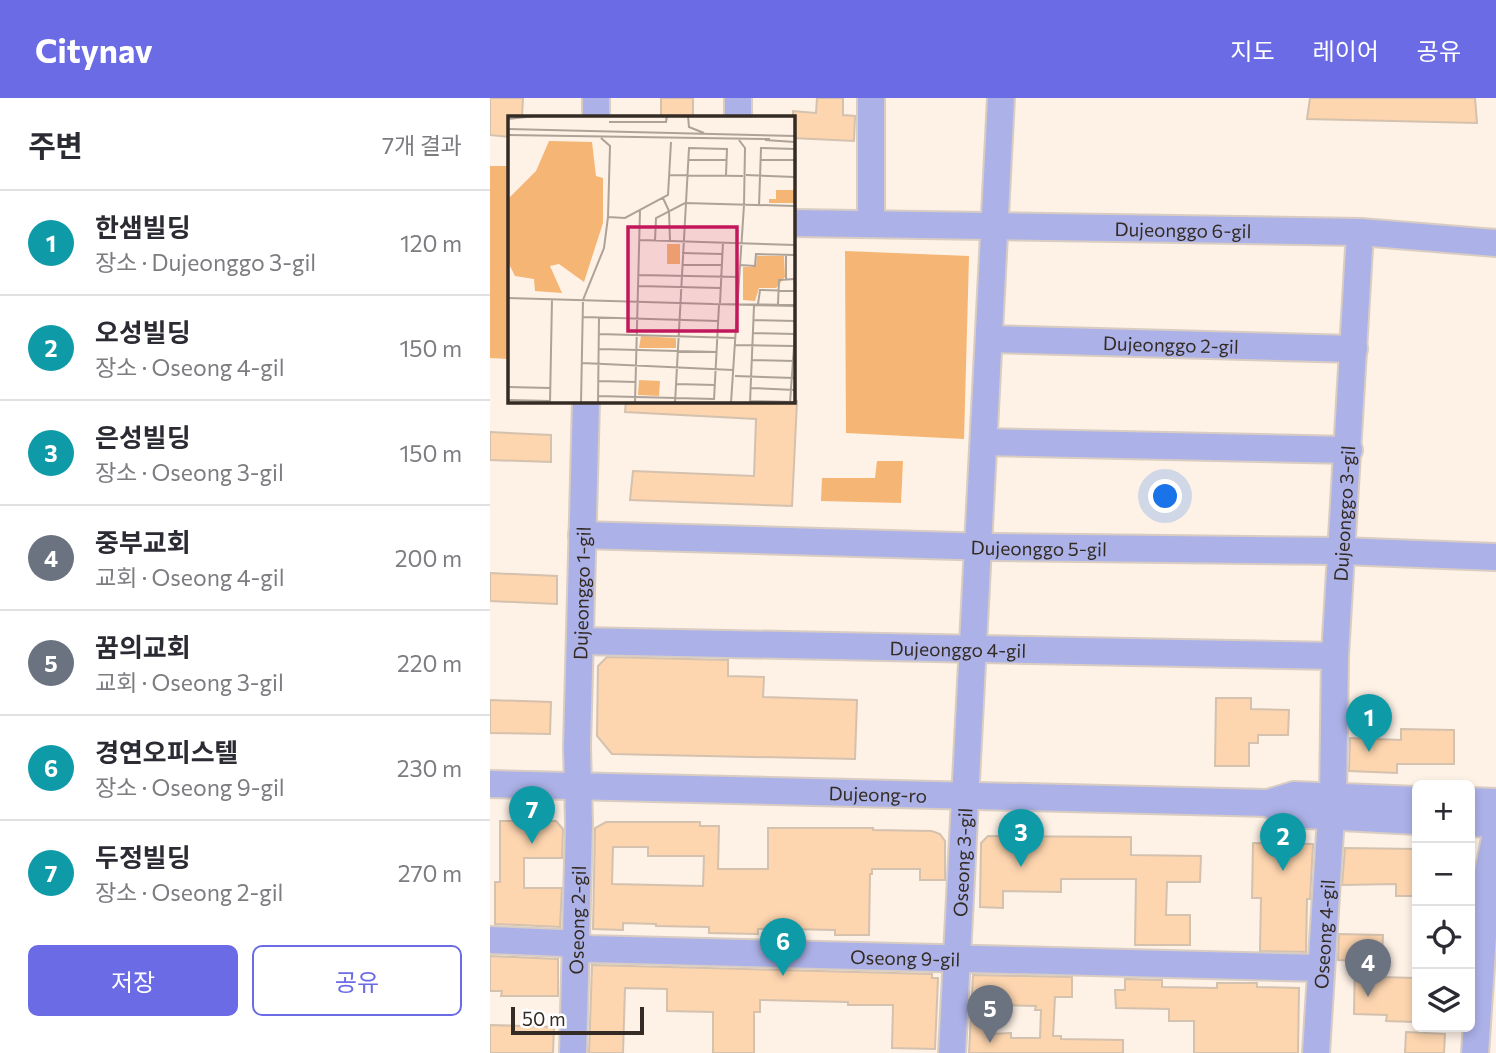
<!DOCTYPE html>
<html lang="ko">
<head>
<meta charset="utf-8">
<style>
  :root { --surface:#fff; --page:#f7f7f7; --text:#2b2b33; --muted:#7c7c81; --line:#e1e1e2; --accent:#6b6be5 }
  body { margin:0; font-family:Commissioner,"Noto Sans KR",sans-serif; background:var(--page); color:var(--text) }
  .controls { position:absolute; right:21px; bottom:21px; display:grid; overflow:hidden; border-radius:10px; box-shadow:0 4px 10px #0003 }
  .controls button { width:63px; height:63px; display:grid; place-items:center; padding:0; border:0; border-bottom:2px solid var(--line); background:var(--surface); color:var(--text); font:35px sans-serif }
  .scale { position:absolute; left:21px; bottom:18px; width:133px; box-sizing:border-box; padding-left:7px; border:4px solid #332b24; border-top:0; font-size:19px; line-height:24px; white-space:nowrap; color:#332b24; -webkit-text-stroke:5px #fff; paint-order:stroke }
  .you { position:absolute; left:676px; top:399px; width:24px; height:24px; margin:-18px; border:5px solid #fff; border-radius:50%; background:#1a73e8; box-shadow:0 0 0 10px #1a73e833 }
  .badge { display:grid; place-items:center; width:46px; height:46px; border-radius:50%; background:var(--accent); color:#fff; font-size:23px; font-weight:700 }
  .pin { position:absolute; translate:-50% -58px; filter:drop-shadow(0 2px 4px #0008) }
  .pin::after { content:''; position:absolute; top:37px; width:24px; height:21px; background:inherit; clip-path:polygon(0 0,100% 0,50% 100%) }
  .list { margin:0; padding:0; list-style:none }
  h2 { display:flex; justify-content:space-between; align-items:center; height:91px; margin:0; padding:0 28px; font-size:30px }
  h2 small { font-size:23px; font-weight:400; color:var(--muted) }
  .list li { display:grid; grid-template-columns:46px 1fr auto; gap:21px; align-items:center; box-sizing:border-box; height:105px; padding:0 28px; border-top:2px solid var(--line) }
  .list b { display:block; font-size:26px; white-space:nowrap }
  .list p { margin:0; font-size:23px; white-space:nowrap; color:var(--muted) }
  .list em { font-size:23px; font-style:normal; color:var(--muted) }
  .actions { display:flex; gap:14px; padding:21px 28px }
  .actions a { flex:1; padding:16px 0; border:2px solid var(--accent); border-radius:10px; text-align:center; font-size:24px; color:var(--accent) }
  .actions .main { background:var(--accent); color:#fff }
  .icon { flex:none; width:38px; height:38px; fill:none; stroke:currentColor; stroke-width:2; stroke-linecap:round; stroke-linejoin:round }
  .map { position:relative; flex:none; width:1006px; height:955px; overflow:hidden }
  header { display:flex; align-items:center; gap:42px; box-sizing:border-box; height:98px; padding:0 35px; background:var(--accent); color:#fff }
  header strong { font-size:33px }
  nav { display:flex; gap:38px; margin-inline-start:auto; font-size:24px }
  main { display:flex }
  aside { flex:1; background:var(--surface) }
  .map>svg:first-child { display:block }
  .green { fill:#f5b574 }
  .building { fill:#fdd5af; stroke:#d4c1ae; stroke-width:2; fill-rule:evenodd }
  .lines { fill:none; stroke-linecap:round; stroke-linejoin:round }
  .minor-casing { stroke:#d9cdc3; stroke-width:30 }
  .minor { stroke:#acb2e8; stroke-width:26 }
  .labels { text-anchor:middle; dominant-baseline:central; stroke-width:5; stroke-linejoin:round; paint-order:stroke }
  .street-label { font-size:19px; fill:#332b24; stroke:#fff }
  .inset-road { fill:none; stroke:#ada298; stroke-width:2 }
  .view { fill:#c2185b; fill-opacity:0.15; stroke:#c2185b; stroke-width:3.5 }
  .inset-edge { fill:none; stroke:#332b24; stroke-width:3.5 }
</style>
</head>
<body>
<header>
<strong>Citynav</strong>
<nav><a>지도</a><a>레이어</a><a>공유</a></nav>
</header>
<main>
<aside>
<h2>주변<small>7개 결과</small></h2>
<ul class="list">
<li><span class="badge" style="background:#0f9aa8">1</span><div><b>한샘빌딩</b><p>장소 · Dujeonggo 3-gil</p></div><em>120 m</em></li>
<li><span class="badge" style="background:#0f9aa8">2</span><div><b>오성빌딩</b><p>장소 · Oseong 4-gil</p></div><em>150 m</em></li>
<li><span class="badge" style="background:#0f9aa8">3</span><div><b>은성빌딩</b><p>장소 · Oseong 3-gil</p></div><em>150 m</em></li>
<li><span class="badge" style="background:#6b7280">4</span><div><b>중부교회</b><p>교회 · Oseong 4-gil</p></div><em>200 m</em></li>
<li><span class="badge" style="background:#6b7280">5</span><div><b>꿈의교회</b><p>교회 · Oseong 3-gil</p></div><em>220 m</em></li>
<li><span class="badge" style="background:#0f9aa8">6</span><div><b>경연오피스텔</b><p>장소 · Oseong 9-gil</p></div><em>230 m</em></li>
<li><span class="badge" style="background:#0f9aa8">7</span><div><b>두정빌딩</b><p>장소 · Oseong 2-gil</p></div><em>270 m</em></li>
</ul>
<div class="actions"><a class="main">저장</a><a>공유</a></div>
</aside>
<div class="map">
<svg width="1006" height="955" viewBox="0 0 1006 955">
  <rect width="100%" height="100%" fill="#fef1e6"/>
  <g class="green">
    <polygon points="0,68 19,68 19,261 0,260"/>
    <polygon points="355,153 479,158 474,341 356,335"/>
    <polygon points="387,363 413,363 411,405 331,403 332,380 385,380"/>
  </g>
  <g class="building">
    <polygon points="0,0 33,0 32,19 19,19 19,39 0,37"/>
    <rect x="171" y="0" width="32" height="19"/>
    <polygon points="327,0 353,0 353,17 365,18 364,43 303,40 303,13 326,15"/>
    <polygon points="820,0 985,0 987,25 817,21"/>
    <polygon points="136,303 307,303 302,408 140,402 143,373 264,378 266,321 135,314"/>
    <polygon points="0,334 61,337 61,364 0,362"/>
    <polygon points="0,475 67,478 67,506 0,503"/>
    <polygon points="117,559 238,562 238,578 274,579 273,599 367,602 365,661 122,656 107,638 108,568"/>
    <polygon points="726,600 761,600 761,611 799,612 798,637 768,637 768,645 759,645 759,668 725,668"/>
    <polygon points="0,602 61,604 60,636 0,635"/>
    <polygon points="911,631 964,632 964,666 907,666 907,675 859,673 860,640 911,642"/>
    <polygon points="10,723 66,723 73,731 72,760 34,760 34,790 72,790 70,829 5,826 5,784 10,784"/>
    <path d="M116,724h94v4h19l-1,43h50v-41h105v2l59,1 8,3 5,7v39h-25v-11h-48v5h-2l-1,61h-34v-5l-50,-1h-27v5l-49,-1v-6l-53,-1v-2l-33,-1v7l-30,-1 2,-101zM123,749h35v9h56l-1,30 -91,-2z"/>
    <polygon points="498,738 641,739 641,757 711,758 710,784 677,784 676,817 700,817 700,847 645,847 646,781 571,781 571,794 513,793 513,810 490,809 491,745"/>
    <polygon points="763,745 823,746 820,801 817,801 816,854 770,853 771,800 762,800"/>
    <polygon points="855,750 927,751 927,798 906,798 906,786 852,787"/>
    <polygon points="849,836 893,837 891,879 925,880 924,924 896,923 897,917 864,916 865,863 848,862"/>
    <polygon points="0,858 68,861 68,898 11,898 12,893 0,893"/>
    <polygon points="102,867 442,876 442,880 448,880 445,951 402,950 403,907 358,907 358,904 270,902 270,914 264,914 264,955 223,955 223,914 177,913 177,891 135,890 133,955 99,955"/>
    <path d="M483,877l99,2v20h-17l-2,39h8v3l62,1v13h-154zM501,907l45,1 -1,4h6l-1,28h-29v-5l-21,1z"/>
    <polygon points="635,881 672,882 672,889 727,890 727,885 767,885 767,889 809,890 808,955 704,955 704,923 679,923 679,911 626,910 625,892 635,892"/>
    <polygon points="0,927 64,929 63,955 0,955"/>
    <polygon points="916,934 955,936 954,955 915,955"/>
  </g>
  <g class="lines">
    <defs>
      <g id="minor">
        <polyline points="106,19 106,0"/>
        <polyline points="248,19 248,0"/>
        <path id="s1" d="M303,125l567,9 136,11"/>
        <polyline points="381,126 381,0"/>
        <path id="s2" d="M499,241l365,10"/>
        <polyline points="495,344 859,352"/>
        <path id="s3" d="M92,437l410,12 350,4 154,6"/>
        <path id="s4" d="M90,543l755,15"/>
        <path id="s5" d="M0,686l778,19"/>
        <path id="s6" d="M843,699l2,-141 25,-424"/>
        <polyline points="927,702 804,697 778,705 796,716 927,723"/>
        <polyline points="980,703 1006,704"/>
        <polyline points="980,725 1006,726"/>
        <path id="s7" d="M0,842l72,3 28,6 731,19"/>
        <path id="s8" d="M83,955l6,-230 -2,-76 9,-346"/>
        <path id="s9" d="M462,955l49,-955"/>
        <path id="s10" d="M826,955l15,-237"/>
        <polyline points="985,955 997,779 1006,736"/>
      </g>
    </defs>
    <use href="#minor" class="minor-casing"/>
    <use href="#minor" class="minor"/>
  </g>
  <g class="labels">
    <g class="street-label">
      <text stroke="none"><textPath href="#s1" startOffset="390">Dujeonggo 6-gil</textPath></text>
      <text stroke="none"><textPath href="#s2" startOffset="182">Dujeonggo 2-gil</textPath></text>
      <text stroke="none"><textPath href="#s6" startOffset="284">Dujeonggo 3-gil</textPath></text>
      <text stroke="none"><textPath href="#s3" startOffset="457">Dujeonggo 5-gil</textPath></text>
      <text stroke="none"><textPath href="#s8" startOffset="460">Dujeonggo 1-gil</textPath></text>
      <text stroke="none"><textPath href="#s4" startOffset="378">Dujeonggo 4-gil</textPath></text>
      <text stroke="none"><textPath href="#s5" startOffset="388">Dujeong-ro</textPath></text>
      <text stroke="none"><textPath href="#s9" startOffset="191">Oseong 3-gil</textPath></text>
      <text stroke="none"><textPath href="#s8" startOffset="133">Oseong 2-gil</textPath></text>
      <text stroke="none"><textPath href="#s10" startOffset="119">Oseong 4-gil</textPath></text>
      <text stroke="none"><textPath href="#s7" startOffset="416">Oseong 9-gil</textPath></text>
    </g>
  </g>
  <g transform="translate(18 18)">
    <rect width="287" height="287" fill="#fef1e6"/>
    <path d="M41,25l43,1 4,34 7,2v45l-19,59 -25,-18 -9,2 12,27 -27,-2 -1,-12 -19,-3 -7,-14v-63l28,-28zM268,74h19v13h-26v-4h7zM159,128h13v20h-13zM249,140h27l1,21 -9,11h-17l-4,13 -12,-1v-33h13zM133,220l35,2v10h-37zM131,264l21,1 -1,15 -21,-1z" fill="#f5b574"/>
    <path class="inset-road" d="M180,0l1,11 15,6M0,3l27,-3M101,6h57l1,-6M0,13l287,7M0,19l262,4M257,24l30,2M180,44h39M253,44h34M162,59l73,1M238,59l49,2M155,82l6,13 1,30M251,90l2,-58 34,1M100,101l17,1 43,-23 3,-53M132,124l155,5M147,125l1,-23 29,-15 110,3M174,137l40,1M174,149h39M232,149l15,1 1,-12 39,1M130,159l101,2M278,163v-24M130,170l82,2M0,182l205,6M212,187l3,-61M250,188l2,-14 35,1M270,188l1,-24 16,-1M287,189l-82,-1 82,2M75,201l135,4M245,204l42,1M245,217l42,1M91,218l136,4M226,229l60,1M91,233l118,3M244,244l42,1M74,247l151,7M227,260l60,2M90,265l38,1M168,268l39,1M0,271l42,1M243,272l44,2M90,280l116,3M0,284l42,1M206,284l5,-95M242,285l45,1M42,287l2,-104M73,287l2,-103 21,-52 4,-31 2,-71 -9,-8M90,287l1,-86M127,287l5,-193M167,287l14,-255 38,1 -1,26M223,287l13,-198 1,-57 -6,-8M242,287l4,-97M282,287l5,-71"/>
    <path class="view" d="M120,111h109v104h-109z"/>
    <rect width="287" height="287" class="inset-edge"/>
  </g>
</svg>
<div class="controls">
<button>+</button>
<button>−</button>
<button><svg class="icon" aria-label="locate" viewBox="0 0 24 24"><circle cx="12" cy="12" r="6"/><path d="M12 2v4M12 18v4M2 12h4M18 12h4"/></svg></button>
<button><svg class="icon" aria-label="layers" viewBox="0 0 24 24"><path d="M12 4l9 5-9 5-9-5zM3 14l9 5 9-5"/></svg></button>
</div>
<div class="scale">50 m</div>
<div class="you"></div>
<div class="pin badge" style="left:879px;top:654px;background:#0f9aa8">1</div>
<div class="pin badge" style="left:793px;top:773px;background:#0f9aa8">2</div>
<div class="pin badge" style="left:531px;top:769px;background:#0f9aa8">3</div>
<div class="pin badge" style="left:878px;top:899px;background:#6b7280">4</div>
<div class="pin badge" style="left:500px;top:945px;background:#6b7280">5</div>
<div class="pin badge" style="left:293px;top:878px;background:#0f9aa8">6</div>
<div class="pin badge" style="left:42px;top:746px;background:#0f9aa8">7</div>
</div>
</main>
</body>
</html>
